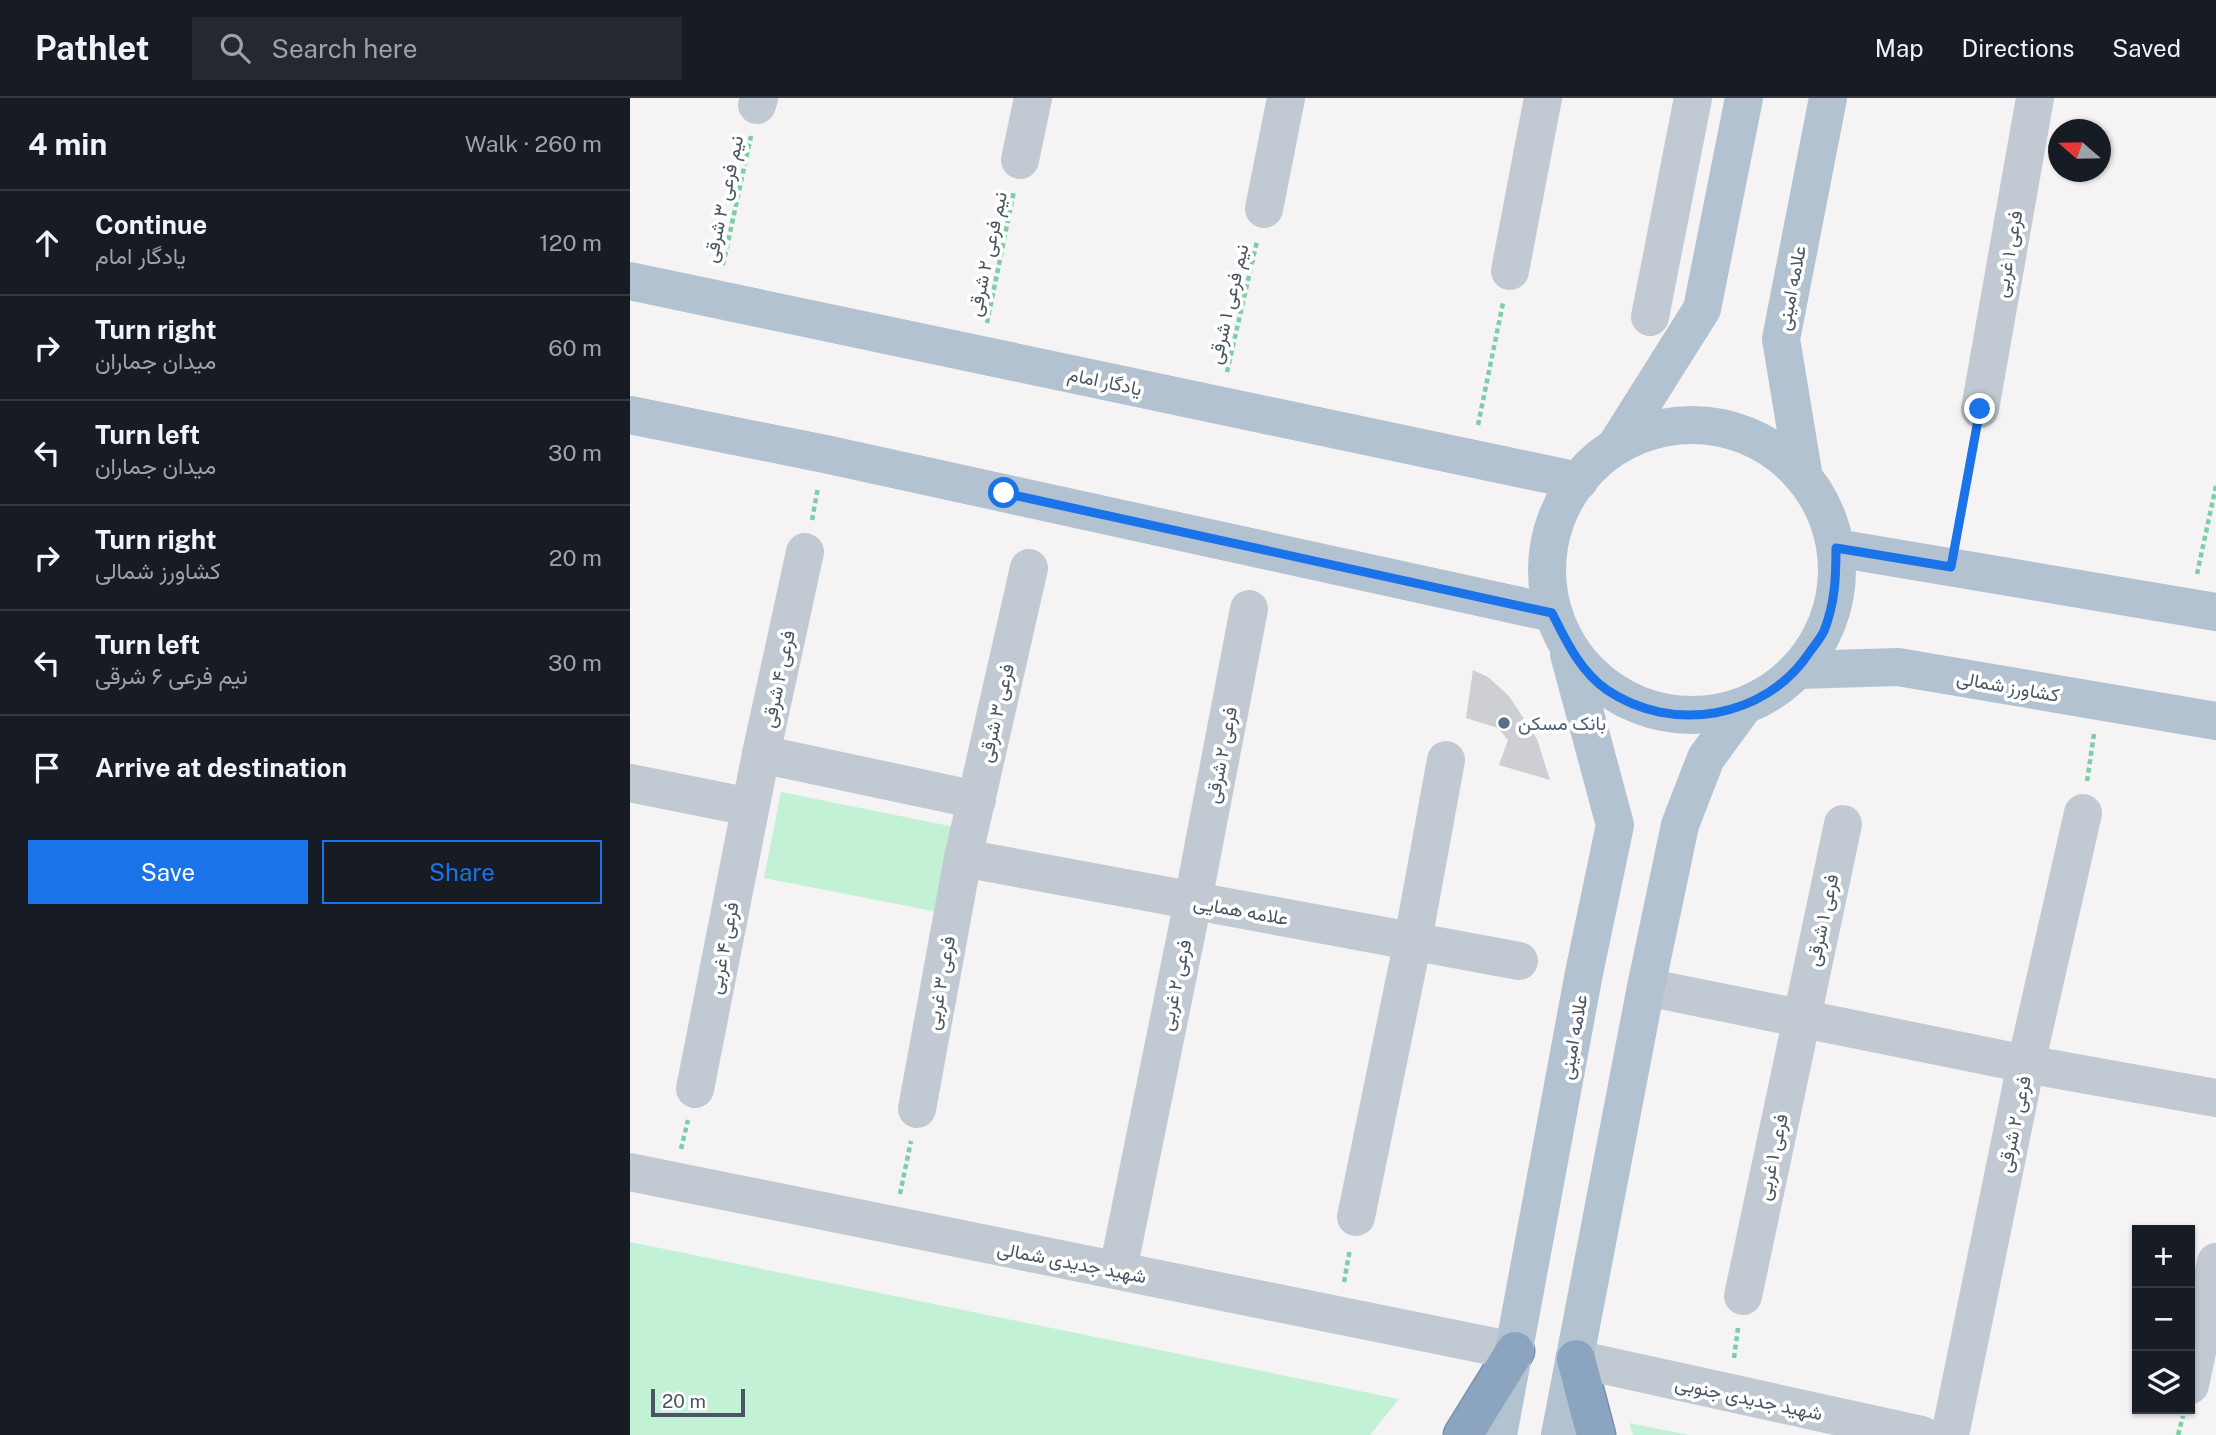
<!DOCTYPE html>
<html lang="en">
<head>
<meta charset="utf-8">
<style>
  :root { --surface:#171b24; --page:#242831; --text:#f1f3f6; --muted:#9ea1a6; --line:#363941; --accent:#1a73e8 }
  body { margin:0; font-family:"Public Sans",Vazirmatn,sans-serif; background:var(--page); color:var(--text) }
  .controls { position:absolute; right:21px; bottom:21px; display:grid; overflow:hidden; border-radius:0px; box-shadow:0 2px 5px #0004 }
  .controls button { width:63px; height:63px; display:grid; place-items:center; padding:0; border:0; border-bottom:2px solid var(--line); background:var(--surface); color:var(--text); font:35px sans-serif }
  .compass { position:absolute; left:1418px; top:21px; width:63px; height:63px; border-radius:50%; background:var(--surface); box-shadow:0 2px 5px #0004; rotate:290deg }
  .scale { position:absolute; left:21px; bottom:18px; width:94px; box-sizing:border-box; padding-left:7px; border:4px solid #4a5661; border-top:0; font-size:19px; line-height:24px; white-space:nowrap; color:#4a5661; -webkit-text-stroke:5px #fff; paint-order:stroke }
  .stop { position:absolute; width:21px; height:21px; margin:-16px; border:5px solid #1a73e8; border-radius:50%; background:#fff }
  .stop.end { background:#1a73e8; border-color:#fff; box-shadow:0 2px 7px #0008 }
  .list { margin:0; padding:0; list-style:none }
  h2 { display:flex; justify-content:space-between; align-items:center; height:91px; margin:0; padding:0 28px; font-size:30px }
  h2 small { font-size:23px; font-weight:400; color:var(--muted) }
  .list li { display:grid; grid-template-columns:46px 1fr auto; gap:21px; align-items:center; box-sizing:border-box; height:105px; padding:0 28px; border-top:2px solid var(--line) }
  .list b { display:block; font-size:26px; white-space:nowrap }
  .list p { margin:0; font-size:23px; white-space:nowrap; color:var(--muted) }
  .list em { font-size:23px; font-style:normal; color:var(--muted) }
  .actions { display:flex; gap:14px; padding:21px 28px }
  .actions a { flex:1; padding:16px 0; border:2px solid var(--accent); border-radius:0px; text-align:center; font-size:24px; color:var(--accent) }
  .actions .main { background:var(--accent); color:#fff }
  .icon { flex:none; width:38px; height:38px; fill:none; stroke:currentColor; stroke-width:2; stroke-linecap:round; stroke-linejoin:round }
  .map { position:relative; flex:none; width:1586px; height:1337px; overflow:hidden }
  header { display:flex; align-items:center; gap:42px; box-sizing:border-box; height:98px; padding:0 35px; background:var(--surface); border-bottom:2px solid var(--line) }
  header strong { font-size:33px }
  nav { display:flex; gap:38px; margin-inline-start:auto; font-size:24px }
  .search { width:490px; height:63px; background:var(--page); display:flex; align-items:center; gap:18px; box-sizing:border-box; padding:0 24px; border-radius:0px; color:var(--muted); font-size:26px }
  main { display:flex }
  aside { flex:1; background:var(--surface) }
  .map>svg:first-child { display:block }
  .green { fill:#c3f1d5 }
  .building { fill:#cdcfd5 }
  .lines { fill:none; stroke-linecap:round; stroke-linejoin:round }
  .highway-casing { stroke:#7690ad; stroke-width:41 }
  .path { stroke:#7ad0a6; stroke-width:4.5; stroke-dasharray:5 3.5; stroke-linecap:butt }
  .minor { stroke:#c1cad2; stroke-width:38 }
  .major { stroke:#b3c2d1; stroke-width:38 }
  .highway { stroke:#8ba5c1; stroke-width:38 }
  .route { stroke:#1a73e8; stroke-width:9 }
  .service-dot { fill:#5c6f8a; stroke:#fff; stroke-width:2.5 }
  .labels { text-anchor:middle; dominant-baseline:central; stroke-width:7; stroke-linejoin:round; paint-order:stroke }
  .street-label { font-size:19px; fill:#4a5661; stroke:#fff }
  .service-label { font-size:19px; fill:#4e5e75; stroke:#fff; text-anchor:start }
</style>
</head>
<body>
<header>
<strong>Pathlet</strong>
<div class="search"><svg class="icon" aria-label="search" viewBox="0 0 24 24"><circle cx="10" cy="10" r="6"/><path d="M15 15l6 6"/></svg>Search here</div>
<nav><a>Map</a><a>Directions</a><a>Saved</a></nav>
</header>
<main>
<aside>
<h2>4 min<small>Walk · 260 m</small></h2>
<ul class="list">
<li><svg class="icon" aria-label="ahead" viewBox="0 0 24 24"><path d="M12 20V5M6 11l6-6 6 6"/></svg><div><b>Continue</b><p>یادگار امام</p></div><em>120 m</em></li>
<li><svg class="icon" aria-label="right" viewBox="0 0 24 24"><path d="M7 20v-9h11M14 6l5 5-5 5"/></svg><div><b>Turn right</b><p>میدان جماران</p></div><em>60 m</em></li>
<li><svg class="icon" aria-label="left" viewBox="0 0 24 24"><path d="M17 20v-9H6M10 6l-5 5 5 5"/></svg><div><b>Turn left</b><p>میدان جماران</p></div><em>30 m</em></li>
<li><svg class="icon" aria-label="right" viewBox="0 0 24 24"><path d="M7 20v-9h11M14 6l5 5-5 5"/></svg><div><b>Turn right</b><p>کشاورز شمالی</p></div><em>20 m</em></li>
<li><svg class="icon" aria-label="left" viewBox="0 0 24 24"><path d="M17 20v-9H6M10 6l-5 5 5 5"/></svg><div><b>Turn left</b><p>نیم فرعی ۶ شرقی</p></div><em>30 m</em></li>
<li><svg class="icon" aria-label="arrive" viewBox="0 0 24 24"><path d="M6 21V4h12l-3 4 3 4H6"/></svg><div><b>Arrive at destination</b></div></li>
</ul>
<div class="actions"><a class="main">Save</a><a>Share</a></div>
</aside>
<div class="map">
<svg width="1586" height="1337" viewBox="0 0 1586 1337">
  <rect width="100%" height="100%" fill="#f5f3f3"/>
  <g class="green">
    <polygon points="151,694 325,729 308,814 134,780"/>
    <polygon points="0,1144 769,1301 740,1337 0,1337"/>
    <polygon points="999,1325 1059,1337 1003,1337"/>
  </g>
  <polygon class="building" points="843,572 858,579 879,598 907,641 920,682 869,667 878,642 868,630 836,620"/>
  <g class="lines">
    <defs>
      <g id="highway">
        <polyline points="946,1261 966,1337"/>
        <polyline points="833,1337 885,1253"/>
      </g>
    </defs>
    <use href="#highway" class="highway-casing"/>
    <g class="path">
      <polyline points="93,167 121,38"/>
      <polyline points="357,225 384,93"/>
      <polyline points="597,274 627,143"/>
      <polyline points="848,327 873,205"/>
      <polyline points="182,422 188,389"/>
      <polyline points="1327,438 1344,343"/>
      <polyline points="1567,476 1586,388"/>
      <polyline points="1457,683 1464,636"/>
      <polyline points="51,1051 58,1022"/>
      <polyline points="270,1096 281,1043"/>
      <polyline points="714,1184 720,1151"/>
      <polyline points="1104,1260 1108,1230"/>
      <polyline points="1548,1337 1553,1318"/>
    </g>
    <g class="minor">
      <polyline points="127,7 129,0"/>
      <polyline points="390,62 403,0"/>
      <polyline points="634,111 656,0"/>
      <polyline points="880,173 913,0"/>
      <polyline points="1020,219 1063,0"/>
      <polyline points="1350,311 1405,0"/>
      <polyline points="131,656 347,702"/>
      <polyline points="0,685 120,709"/>
      <polyline points="333,760 889,863"/>
      <polyline points="1016,889 1396,966 1586,1000"/>
      <polyline points="65,991 131,656 175,454"/>
      <polyline points="287,1011 333,760 399,470"/>
      <polyline points="0,1074 885,1253"/>
      <polyline points="726,1119 783,842 816,662"/>
      <polyline points="488,1172 563,803 619,511"/>
      <polyline points="1113,1198 1213,726"/>
      <polyline points="946,1261 1292,1337"/>
      <polyline points="1560,1287 1586,1164"/>
      <polyline points="1320,1337 1396,966 1453,715"/>
    </g>
    <g class="major">
      <polyline points="0,183 949,383"/>
      <polyline points="0,317 195,356 922,515"/>
      <circle cx="1062" cy="472" r="145"/>
      <polyline points="987,346 1072,211 1114,0"/>
      <polyline points="1174,380 1151,241 1198,0"/>
      <polyline points="1206,450 1586,514"/>
      <polyline points="1168,572 1268,569 1586,623"/>
      <polyline points="868,1337 954,875 985,727 939,556"/>
      <polyline points="930,1337 1016,889 1050,727 1076,660 1114,608"/>
    </g>
    <use href="#highway" class="highway"/>
  </g>
  <g class="lines">
    <path class="route" d="M374,395l548,120c14,28 28,58 55,77 65,44 158,29 202,-37 5,-7 11,-14 15,-22 11,-28 12,-53 12,-83l115,19 29,-158"/>
  </g>
  <circle class="service-dot" cx="874" cy="625" r="7"/>
  <g class="labels">
    <g class="street-label">
      <text transform="translate(93 101) rotate(-78)">نیم فرعی ۳ شرقی</text>
      <text transform="translate(357 156) rotate(-78)">نیم فرعی ۲ شرقی</text>
      <text transform="translate(1378 156) rotate(-80)">فرعی ۱ غربی</text>
      <text transform="translate(1161 190) rotate(-79)">علامه امینی</text>
      <text transform="translate(598 206) rotate(-77)">نیم فرعی ۱ شرقی</text>
      <text transform="translate(475 283) rotate(12)">یادگار امام</text>
      <text transform="translate(148 581) rotate(-78)">فرعی ۴ شرقی</text>
      <text transform="translate(1378 588) rotate(10)">کشاورز شمالی</text>
      <text transform="translate(366 615) rotate(-77)">فرعی ۳ شرقی</text>
      <text transform="translate(591 657) rotate(-79)">فرعی ۲ شرقی</text>
      <text transform="translate(611 812) rotate(10)">علامه همایی</text>
      <text transform="translate(1192 822) rotate(-78)">فرعی ۱ شرقی</text>
      <text transform="translate(93 850) rotate(-79)">فرعی ۴ غربی</text>
      <text transform="translate(310 885) rotate(-80)">فرعی ۳ غربی</text>
      <text transform="translate(545 887) rotate(-78)">فرعی ۲ غربی</text>
      <text transform="translate(943 939) rotate(-80)">علامه امینی</text>
      <text transform="translate(1384 1026) rotate(-78)">فرعی ۲ شرقی</text>
      <text transform="translate(1142 1059) rotate(-78)">فرعی ۱ غربی</text>
      <text transform="translate(442 1164) rotate(11)">شهید جدیدی شمالی</text>
      <text transform="translate(1119 1300) rotate(12)">شهید جدیدی جنوبی</text>
    </g>
    <g class="service-label">
      <text x="888" y="625">بانک مسکن</text>
    </g>
  </g>
</svg>
<div class="controls">
<button>+</button>
<button>−</button>
<button><svg class="icon" aria-label="layers" viewBox="0 0 24 24"><path d="M12 4l9 5-9 5-9-5zM3 14l9 5 9-5"/></svg></button>
</div>
<svg class="compass" viewBox="-18 -18 36 36"><path d="M0-13l5 13h-10z" fill="#e53935"/><path d="M0 13l5-13h-10z" fill="#9ea1a6"/></svg>
<div class="scale">20 m</div>
<div class="stop" style="left:374px;top:395px"></div>
<div class="stop end" style="left:1350px;top:311px"></div>
</div>
</main>
</body>
</html>
